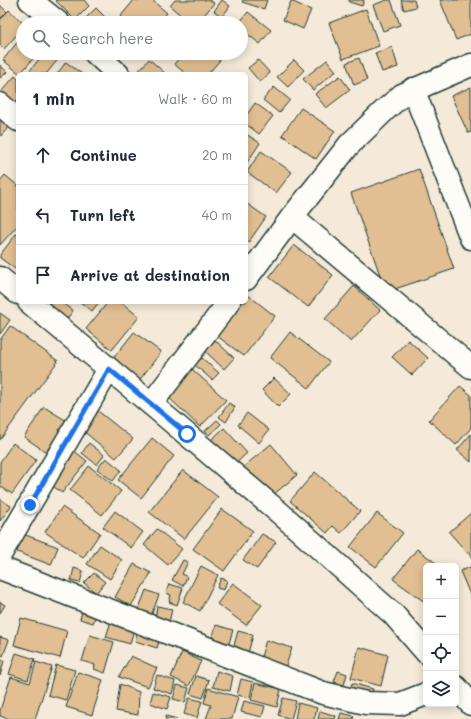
<!DOCTYPE html>
<html lang="en">
<head>
<meta charset="utf-8">
<style>
  :root { --surface:#fff; --page:#f6f6f7; --text:#1f2937; --muted:#747a83; --line:#e0e1e3 }
  body { margin:0; font-family:Mali,sans-serif; background:var(--page); color:var(--text) }
  .controls { position:absolute; right:12px; bottom:12px; display:grid; overflow:hidden; border-radius:6px; box-shadow:0 2px 10px #0003 }
  .controls button { width:36px; height:36px; display:grid; place-items:center; padding:0; border:0; border-bottom:1px solid var(--line); background:var(--surface); color:var(--text); font:20px sans-serif }
  .stop { position:absolute; width:12px; height:12px; margin:-9px; border:3px solid #1a73e8; border-radius:50%; background:#fff }
  .stop.end { background:#1a73e8; border-color:#fff; box-shadow:0 1px 4px #0008 }
  .list { margin:0; padding:0; list-style:none }
  h2 { display:flex; justify-content:space-between; align-items:center; height:52px; margin:0; padding:0 16px; font-size:17px }
  h2 small { font-size:13px; font-weight:400; color:var(--muted) }
  .list li { display:grid; grid-template-columns:26px 1fr auto; gap:12px; align-items:center; box-sizing:border-box; height:60px; padding:0 16px; border-top:1px solid var(--line) }
  .list b { display:block; font-size:15px; white-space:nowrap }
  .list em { font-size:13px; font-style:normal; color:var(--muted) }
  .icon { flex:none; width:22px; height:22px; fill:none; stroke:currentColor; stroke-width:2; stroke-linecap:round; stroke-linejoin:round }
  .map { position:relative; flex:none; width:471px; height:719px; overflow:hidden }
  .search { position:absolute; background:var(--surface); box-shadow:0 2px 10px #0003; left:16px; top:16px; width:232px; height:44px; display:flex; align-items:center; gap:10px; box-sizing:border-box; padding:0 14px; border-radius:22px; color:var(--muted); font-size:15px }
  .panel { position:absolute; background:var(--surface); box-shadow:0 2px 10px #0003; left:16px; top:72px; width:232px; height:232px; border-radius:6px }
  .map>svg:first-child { display:block }
  .building { fill:#e1bf93; stroke:#1f3d34 }
  .lines { fill:none; stroke-linecap:round; stroke-linejoin:round }
  .minor-casing { stroke:#1f3d34; stroke-width:25 }
  .minor { stroke:#fdfcf7; stroke-width:22 }
  .route { stroke:#1a73e8; stroke-width:5 }
</style>
</head>
<body>
<div class="map">
<svg width="471" height="719" viewBox="0 0 471 719">
  <rect width="100%" height="100%" fill="#f5ead9"/>
  <filter id="ink" filterUnits="userSpaceOnUse"><feTurbulence type="fractalNoise" baseFrequency=".025" numOctaves="2"/><feDisplacementMap in="SourceGraphic" scale="8" xChannelSelector="R" yChannelSelector="G"/><feConvolveMatrix kernelMatrix="1 2 1 2 8 2 1 2 1" color-interpolation-filters="sRGB"/></filter>
  <g filter="url(#ink)">
    <g class="building">
      <polygon points="55,0 84,0 89,6 75,20"/>
      <polygon points="134,0 152,0 167,13 158,23 127,23 120,17"/>
      <polygon points="175,0 209,0 214,3 198,23 190,23 170,6"/>
      <polygon points="222,0 230,6 222,17 214,11"/>
      <polygon points="243,0 267,0 264,9 242,2"/>
      <polygon points="349,0 364,0 362,6 349,2"/>
      <polygon points="387,0 391,0 400,25 383,31 373,5"/>
      <polygon points="401,0 414,0 416,7 404,10"/>
      <polygon points="440,0 471,0 471,34 456,40"/>
      <polygon points="291,1 311,10 303,29 283,20"/>
      <polygon points="0,5 7,12 0,19"/>
      <polygon points="96,8 110,22 81,23"/>
      <polygon points="366,9 379,46 343,59 329,23"/>
      <polygon points="9,10 23,23 23,28 4,49 0,45 0,20"/>
      <polygon points="248,12 271,30 260,44 241,29 241,23 239,23"/>
      <polygon points="172,17 180,23 167,23"/>
      <polygon points="23,35 23,53 38,53 20,74 3,60"/>
      <polygon points="392,47 398,67 382,72 375,53"/>
      <polygon points="44,53 55,53 60,57 46,74 29,74 28,73"/>
      <polygon points="162,53 172,53 168,58"/>
      <polygon points="184,53 212,53 220,60 208,74 186,74 174,64"/>
      <polygon points="359,58 367,80 354,85 346,63"/>
      <polygon points="149,59 166,74 136,74"/>
      <polygon points="258,60 270,73 260,82 248,68"/>
      <polygon points="294,60 304,70 288,87 277,77"/>
      <polygon points="327,60 336,71 313,90 303,79"/>
      <polygon points="66,62 82,74 57,74"/>
      <polygon points="0,65 7,72 0,78"/>
      <polygon points="15,76 18,79 18,99 13,104 0,93"/>
      <polygon points="340,76 350,90 326,108 315,94"/>
      <polygon points="274,87 290,100 279,113 263,100"/>
      <polygon points="471,87 471,132 468,133 451,96"/>
      <polygon points="255,103 273,116 259,134 246,124 246,116"/>
      <polygon points="301,108 335,131 316,159 282,135"/>
      <polygon points="0,118 9,127 0,137"/>
      <polygon points="246,134 260,143 246,164"/>
      <polygon points="261,151 292,172 276,193 247,172"/>
      <polygon points="419,169 454,269 386,292 351,193"/>
      <polygon points="5,175 18,186 18,225 0,245 0,181"/>
      <polygon points="246,203 266,217 248,243 246,241"/>
      <polygon points="16,234 18,235 18,271 0,258 0,255"/>
      <polygon points="294,245 333,275 308,307 269,277"/>
      <polygon points="354,286 380,310 351,342 325,319"/>
      <polygon points="248,295 275,316 244,356 217,336 243,302 246,302 246,298"/>
      <polygon points="42,302 61,302 73,311 66,320"/>
      <polygon points="80,302 99,302 92,311"/>
      <polygon points="108,302 121,302 139,317 112,350 86,329"/>
      <polygon points="0,313 10,320 0,334"/>
      <polygon points="10,326 58,361 0,440 0,340"/>
      <polygon points="134,332 161,352 138,382 111,361"/>
      <polygon points="290,332 329,362 309,388 270,358"/>
      <polygon points="215,340 234,358 224,369 205,351"/>
      <polygon points="408,340 428,358 412,375 392,357"/>
      <polygon points="202,358 219,373 212,380 195,365"/>
      <polygon points="192,369 226,400 200,427 167,396"/>
      <polygon points="274,378 291,394 278,407 262,390"/>
      <polygon points="460,386 471,395 471,428 456,445 429,420"/>
      <polygon points="229,403 235,407 226,422 219,417"/>
      <polygon points="44,407 67,421 46,452 24,437"/>
      <polygon points="98,411 133,439 116,458 82,430"/>
      <polygon points="247,413 269,430 259,443 238,425"/>
      <polygon points="217,420 221,424 209,435 205,431"/>
      <polygon points="224,428 247,453 233,466 210,441"/>
      <polygon points="471,434 471,462 457,450"/>
      <polygon points="152,438 174,456 141,498 118,480"/>
      <polygon points="13,443 36,460 12,494 0,486 0,462"/>
      <polygon points="89,443 104,455 97,465 82,453"/>
      <polygon points="271,444 297,475 268,499 242,468"/>
      <polygon points="73,450 87,461 62,493 49,483"/>
      <polygon points="106,458 121,470 113,481 97,469"/>
      <polygon points="89,466 121,491 102,515 70,490"/>
      <polygon points="183,470 218,497 184,539 149,512"/>
      <polygon points="315,472 360,511 341,533 333,526 327,533 290,501"/>
      <polygon points="0,499 11,506 0,521"/>
      <polygon points="62,507 100,533 83,558 45,532"/>
      <polygon points="222,509 253,531 224,571 193,549"/>
      <polygon points="115,511 143,532 131,548 103,527"/>
      <polygon points="377,513 403,533 376,567 350,547"/>
      <polygon points="471,513 471,557 449,532"/>
      <polygon points="157,529 182,549 168,565 144,545"/>
      <polygon points="23,534 58,547 51,565 17,552"/>
      <polygon points="262,534 276,542 257,569 243,560"/>
      <polygon points="100,545 122,560 110,579 87,564"/>
      <polygon points="417,549 440,566 426,566 426,603 393,579"/>
      <polygon points="183,560 188,562 182,574 187,577 183,586 172,580"/>
      <polygon points="134,564 151,573 131,606 115,597"/>
      <polygon points="201,566 218,575 200,611 183,602"/>
      <polygon points="471,567 471,597 460,571"/>
      <polygon points="74,568 83,571 80,583 71,581"/>
      <polygon points="94,573 105,582 96,593 84,583"/>
      <polygon points="221,578 227,580 224,590 217,588"/>
      <polygon points="233,583 262,605 246,625 217,604"/>
      <polygon points="169,584 183,588 177,605 169,602 171,595 166,593"/>
      <polygon points="146,590 159,595 151,616 138,611"/>
      <polygon points="0,602 5,605 0,613"/>
      <polygon points="157,606 172,609 169,623 155,620"/>
      <polygon points="83,608 97,613 93,623 80,619"/>
      <polygon points="21,618 67,631 60,658 14,645"/>
      <polygon points="112,618 135,625 130,644 106,637"/>
      <polygon points="216,625 233,630 227,650 210,645"/>
      <polygon points="139,628 161,635 157,648 135,641"/>
      <polygon points="238,631 253,635 247,657 232,653"/>
      <polygon points="90,635 114,642 105,673 94,669 95,665 82,661"/>
      <polygon points="0,637 9,640 3,656 0,654"/>
      <polygon points="266,640 292,648 284,671 259,664"/>
      <polygon points="359,647 388,655 381,686 351,678"/>
      <polygon points="182,652 201,661 189,686 171,677"/>
      <polygon points="16,653 35,659 28,680 9,674"/>
      <polygon points="131,656 157,668 148,687 119,677"/>
      <polygon points="0,660 4,661 0,676"/>
      <polygon points="36,662 52,667 35,719 9,719 0,716 0,710 11,677 30,683"/>
      <polygon points="56,665 75,670 66,700 48,695"/>
      <polygon points="217,671 233,676 230,691 213,687"/>
      <polygon points="338,671 347,674 344,685 334,682"/>
      <polygon points="78,672 103,680 92,715 66,707"/>
      <polygon points="157,675 175,681 172,694 153,688"/>
      <polygon points="196,676 209,680 203,698 190,694"/>
      <polygon points="241,679 253,682 250,698 237,695"/>
      <polygon points="255,683 281,689 277,707 251,700"/>
      <polygon points="352,683 373,689 370,701 349,695"/>
      <polygon points="120,684 139,692 138,715 116,711"/>
      <polygon points="177,685 189,688 185,702 173,699"/>
      <polygon points="208,688 238,697 232,719 206,719 211,705 204,703"/>
      <polygon points="153,692 171,697 167,709 150,703"/>
      <polygon points="189,698 202,701 197,718 184,714"/>
      <polygon points="283,698 296,701 291,719 278,715"/>
      <polygon points="244,701 265,706 262,717 241,712"/>
      <polygon points="298,703 317,708 314,719 295,719"/>
      <polygon points="320,711 336,716 335,719 318,719"/>
      <polygon points="341,713 354,716 353,719 339,719"/>
      <polygon points="166,716 177,719 165,719"/>
    </g>
    <g class="lines">
      <defs>
        <g id="minor">
          <polyline points="30,0 59,23"/>
          <polyline points="95,53 118,74"/>
          <polyline points="413,89 471,238"/>
          <polyline points="0,104 18,120"/>
          <polyline points="292,217 471,367"/>
          <polyline points="0,278 18,293"/>
          <polyline points="246,279 292,217 349,145 385,110 402,95 471,65"/>
          <polyline points="29,302 151,404 281,514 394,615 426,652"/>
          <polyline points="151,404 229,302"/>
          <polyline points="0,555 109,369"/>
          <polyline points="0,568 323,693 366,703 400,704 426,694"/>
          <polyline points="456,687 471,704"/>
        </g>
      </defs>
      <use href="#minor" class="minor-casing"/>
      <use href="#minor" class="minor"/>
    </g>
  </g>
  <g class="lines" filter="url(#ink)">
    <polyline class="route" points="30,505 109,369 187,434"/>
  </g>
</svg>
<div class="controls">
<button>+</button>
<button>−</button>
<button><svg class="icon" aria-label="locate" viewBox="0 0 24 24"><circle cx="12" cy="12" r="6"/><path d="M12 2v4M12 18v4M2 12h4M18 12h4"/></svg></button>
<button><svg class="icon" aria-label="layers" viewBox="0 0 24 24"><path d="M12 4l9 5-9 5-9-5zM3 14l9 5 9-5"/></svg></button>
</div>
<div class="stop" style="left:187px;top:434px"></div>
<div class="stop end" style="left:30px;top:505px"></div>
<div class="search"><svg class="icon" aria-label="search" viewBox="0 0 24 24"><circle cx="10" cy="10" r="6"/><path d="M15 15l6 6"/></svg>Search here</div>
<section class="panel">
<h2>1 min<small>Walk · 60 m</small></h2>
<ul class="list">
<li><svg class="icon" aria-label="ahead" viewBox="0 0 24 24"><path d="M12 20V5M6 11l6-6 6 6"/></svg><div><b>Continue</b></div><em>20 m</em></li>
<li><svg class="icon" aria-label="left" viewBox="0 0 24 24"><path d="M17 20v-9H6M10 6l-5 5 5 5"/></svg><div><b>Turn left</b></div><em>40 m</em></li>
<li><svg class="icon" aria-label="arrive" viewBox="0 0 24 24"><path d="M6 21V4h12l-3 4 3 4H6"/></svg><div><b>Arrive at destination</b></div></li>
</ul>
</section>
</div>
</body>
</html>
